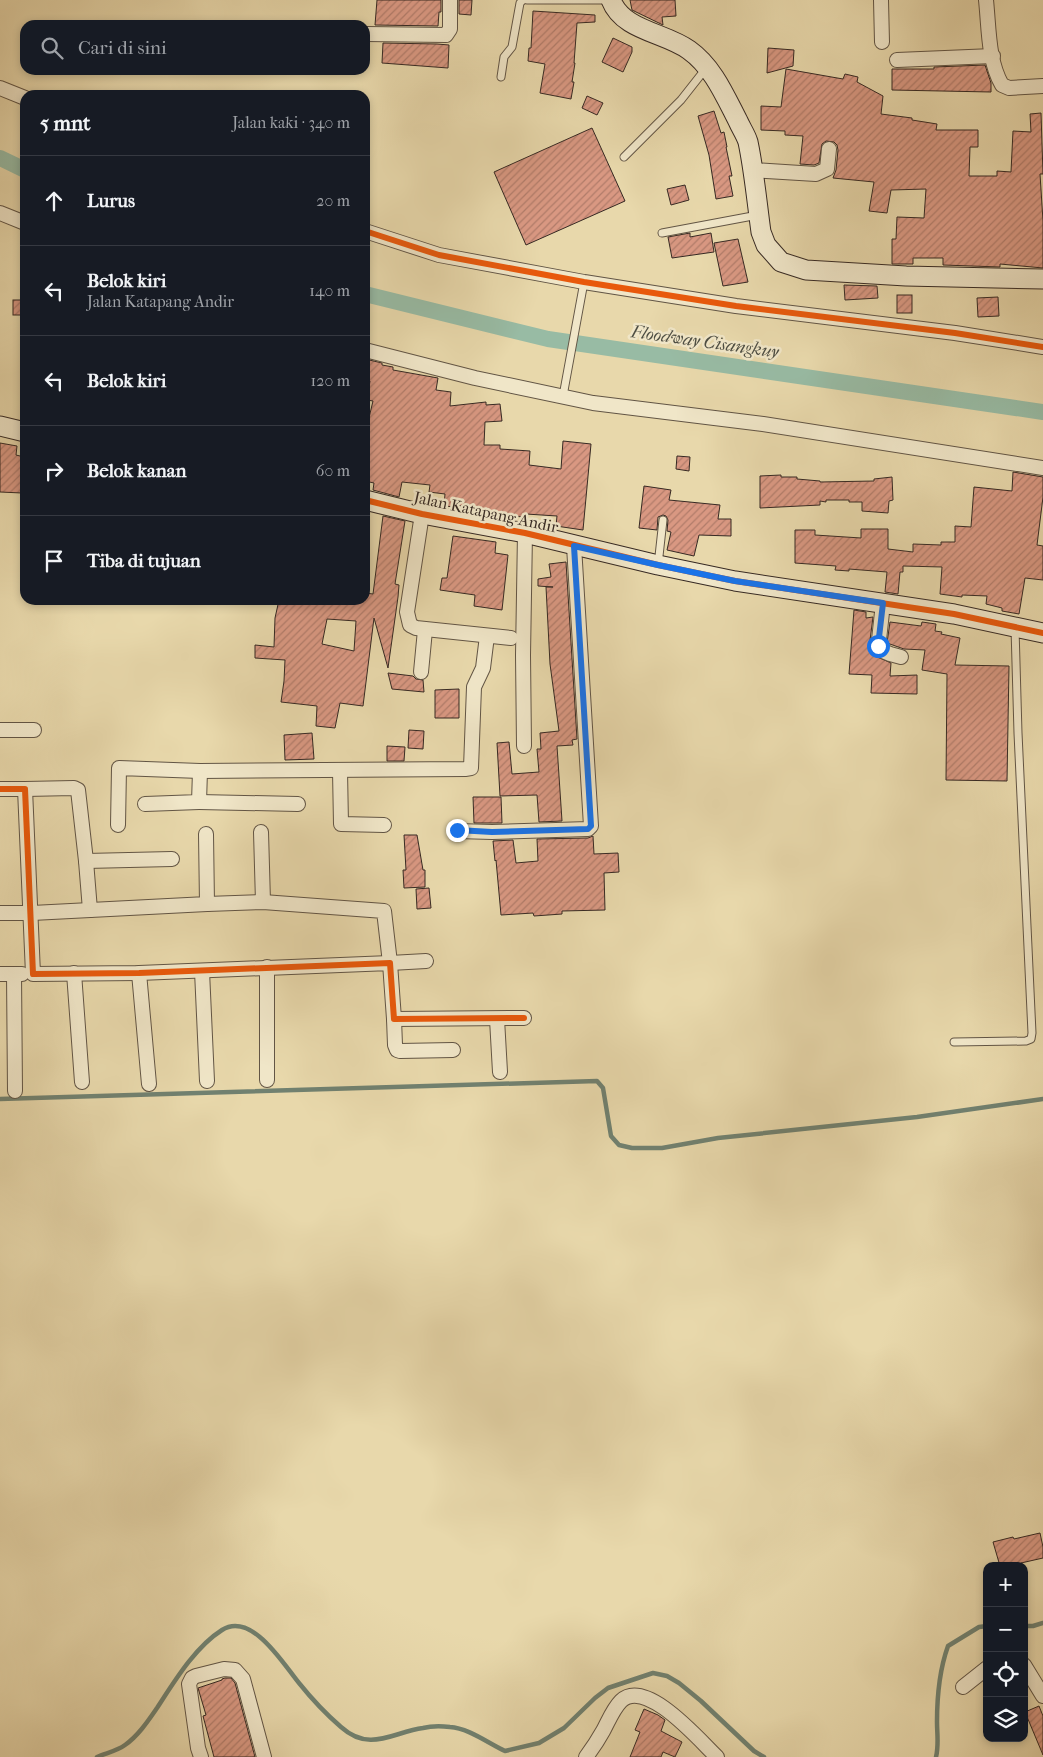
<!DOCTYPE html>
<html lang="id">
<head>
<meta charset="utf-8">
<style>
  :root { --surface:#171b24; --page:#20242c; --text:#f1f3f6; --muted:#9ea1a6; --line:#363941 }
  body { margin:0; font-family:"IM FELL French Canon",serif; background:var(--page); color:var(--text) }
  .controls { position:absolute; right:15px; bottom:15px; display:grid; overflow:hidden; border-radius:10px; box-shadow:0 2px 8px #0003 }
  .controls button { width:45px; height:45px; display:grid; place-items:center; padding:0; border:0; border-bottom:1px solid var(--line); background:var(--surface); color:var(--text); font:25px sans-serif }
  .stop { position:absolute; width:15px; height:15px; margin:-11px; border:4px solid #1a73e8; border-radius:50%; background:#fff }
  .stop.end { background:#1a73e8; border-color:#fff; box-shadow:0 1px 5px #0008 }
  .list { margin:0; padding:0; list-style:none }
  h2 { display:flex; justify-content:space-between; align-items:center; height:65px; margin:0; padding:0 20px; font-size:21px }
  h2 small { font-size:16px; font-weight:400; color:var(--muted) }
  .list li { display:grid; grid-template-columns:32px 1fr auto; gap:15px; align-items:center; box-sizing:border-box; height:90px; padding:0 20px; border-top:1px solid var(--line) }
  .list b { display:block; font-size:19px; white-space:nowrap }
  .list p { margin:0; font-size:16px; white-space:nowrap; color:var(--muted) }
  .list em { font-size:16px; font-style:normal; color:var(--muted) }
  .icon { flex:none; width:28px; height:28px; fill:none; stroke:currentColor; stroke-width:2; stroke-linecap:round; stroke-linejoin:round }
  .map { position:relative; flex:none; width:1043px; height:1757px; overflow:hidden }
  .search { position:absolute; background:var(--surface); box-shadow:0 2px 8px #0003; left:20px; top:20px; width:350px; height:55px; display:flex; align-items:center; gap:12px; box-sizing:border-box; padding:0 18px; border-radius:15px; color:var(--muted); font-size:19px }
  .panel { position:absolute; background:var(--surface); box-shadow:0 2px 8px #0003; left:20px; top:90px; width:350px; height:515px; border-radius:15px }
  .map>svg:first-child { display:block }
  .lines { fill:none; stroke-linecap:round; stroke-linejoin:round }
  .stream { stroke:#718170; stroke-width:4.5 }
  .canal { stroke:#98bba4; stroke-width:16 }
  .building { fill:url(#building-hatch); stroke:#362923; fill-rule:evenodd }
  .lane-casing { stroke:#625545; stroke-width:9 }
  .street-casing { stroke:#625545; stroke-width:16 }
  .secondary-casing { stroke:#362923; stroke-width:21 }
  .lane { stroke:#f0e6c8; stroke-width:7 }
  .street { stroke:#f0e6c8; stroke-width:14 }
  .secondary { stroke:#f0e6c8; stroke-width:19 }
  .cycleway-casing { stroke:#f0e6c8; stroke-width:9 }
  .cycleway { stroke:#e8590c; stroke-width:6 }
  .route { stroke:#1a73e8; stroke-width:6 }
  .labels { text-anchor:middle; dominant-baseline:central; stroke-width:5; stroke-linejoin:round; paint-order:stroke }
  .street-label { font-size:16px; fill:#362923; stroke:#f0e6c8 }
  .water-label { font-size:18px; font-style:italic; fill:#4e4e43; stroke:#f0e6c8 }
</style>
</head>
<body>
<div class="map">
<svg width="1043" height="1757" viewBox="0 0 1043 1757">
  <defs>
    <pattern id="building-hatch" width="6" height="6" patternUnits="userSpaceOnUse" patternTransform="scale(1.25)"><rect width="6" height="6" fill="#d99882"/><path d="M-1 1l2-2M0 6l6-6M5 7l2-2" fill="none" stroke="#b17c6a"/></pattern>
  </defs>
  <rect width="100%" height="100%" fill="#e8d8ab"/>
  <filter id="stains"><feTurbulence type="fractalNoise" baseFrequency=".004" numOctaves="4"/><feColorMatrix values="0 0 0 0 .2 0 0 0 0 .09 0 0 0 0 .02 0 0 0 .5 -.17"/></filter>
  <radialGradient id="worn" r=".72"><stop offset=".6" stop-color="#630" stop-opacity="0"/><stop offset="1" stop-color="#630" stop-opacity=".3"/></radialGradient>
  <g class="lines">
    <g class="stream">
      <polyline points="0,1099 597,1081 603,1088 611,1136 619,1145 632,1148 662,1148 718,1138 917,1117 1043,1099"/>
      <polyline points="1024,1626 1033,1626 1043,1623"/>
      <path d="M97,1757c9,-4 20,-6 28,-12 13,-9 23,-24 32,-37 17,-26 38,-61 65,-78 30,-19 62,35 77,53 12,15 27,31 42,44 29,26 52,5 82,1 8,-2 18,-2 27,-1 18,1 38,16 55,24l34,-8 25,-15 31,-30 13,-10 45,-15 14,3 12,7 22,18 53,50 10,6"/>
      <path d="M936,1757c3,-12 1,-23 1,-35 0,-26 2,-51 11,-76l31,-19 8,-1"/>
    </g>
    <g class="canal">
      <polyline points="0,158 25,170"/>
      <polyline points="365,294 548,339 1043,412"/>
    </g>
  </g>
  <g class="building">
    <polygon points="377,0 441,0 441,12 439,12 438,26 375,25"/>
    <polygon points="459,0 472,0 471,15 459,14"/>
    <polygon points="630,0 675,0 676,16 662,17 663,25 632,10"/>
    <polygon points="533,11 595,15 595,22 577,23 574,63 575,63 572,82 574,82 571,99 540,93 545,64 528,61 529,48 531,48"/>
    <polygon points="613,38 632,47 632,52 623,72 602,62"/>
    <polygon points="383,43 437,44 449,45 448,68 382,63"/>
    <polygon points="768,48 794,50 793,66 767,73"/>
    <polygon points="985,65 991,83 991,92 892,90 892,69 934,69 934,67"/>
    <polygon points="786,69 843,79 845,74 858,77 857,82 883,96 881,114 912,118 912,120 937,124 936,130 978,130 978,147 970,147 969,176 997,176 997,171 1011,172 1013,131 1031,132 1030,114 1041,113 1043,174 1040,174 1043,221 1043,268 1000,264 1000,267 943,265 943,258 913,258 913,264 892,264 892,239 896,239 897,217 924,218 926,189 891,190 887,213 869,211 874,182 833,178 836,170 838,150 837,145 834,142 826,141 822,144 819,163 814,165 800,164 803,136 785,135 785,131 761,130 761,106 781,107"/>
    <polygon points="587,96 603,103 597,115 582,108"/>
    <polygon points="714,111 721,133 724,132 727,147 726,147 732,176 729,176 733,196 716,199 709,155 698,116"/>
    <polygon points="592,128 625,201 526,245 494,172"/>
    <polygon points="685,185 689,200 671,205 667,189"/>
    <polygon points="690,233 690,237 711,233 714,252 672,258 668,237"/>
    <polygon points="738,239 748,282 723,286 714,243"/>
    <polygon points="844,285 877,286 878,298 845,300"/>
    <rect x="897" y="295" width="15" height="18"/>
    <polygon points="998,297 999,316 978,317 977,298"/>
    <rect x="13" y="300" width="12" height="15"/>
    <polygon points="365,359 382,363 382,365 393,367 393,370 438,378 436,390 451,392 450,406 486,402 486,405 500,404 502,421 485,422 484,445 500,445 500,449 530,451 529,465 561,469 563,441 591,444 583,530 556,526 557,516 526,514 526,517 508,516 507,518 488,515 489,511 456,505 456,507 444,506 445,494 429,492 430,485 402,482 399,497 373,490 374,483 365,481 365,426 367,426 373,401 367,400 370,381 365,381"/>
    <polygon points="0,443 17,446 16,455 24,457 22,493 0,492"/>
    <polygon points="677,456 690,457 689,471 676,469"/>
    <polygon points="1013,472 1043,477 1043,497 1037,545 1043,546 1043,580 1025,578 1019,614 1002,611 1002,608 986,604 987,596 962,595 962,597 940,594 942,567 903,566 903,572 900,572 898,594 885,592 887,572 849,569 849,571 835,570 836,566 795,563 795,530 815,530 815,535 861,538 861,529 888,529 888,549 913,552 913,544 941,545 941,542 955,542 955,526 971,527 974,487 1012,491"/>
    <polygon points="781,475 781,477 797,477 797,479 820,481 820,482 874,481 874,479 892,477 893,500 889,501 888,513 862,511 862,502 849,502 849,500 826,500 826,502 820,501 820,505 760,508 760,476"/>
    <polygon points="644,486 671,490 669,500 720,505 718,519 731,519 731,536 699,535 694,556 667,550 671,532 667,531 668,520 666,516 663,515 658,517 657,530 639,528"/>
    <path d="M383,516l22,5 -10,63 4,1 -1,12 -10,71 -14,-50 -11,88 -23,-3 -5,25 -19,-2 1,-20 -36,-4 3,-21 1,-21 -30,-2v-13l19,2 1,-29 4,-18h86v-7l8,1zM327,619l29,2 -2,30 -32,-7z"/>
    <polygon points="453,536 496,542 495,553 508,555 502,610 474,606 475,595 440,590 442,578 447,578"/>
    <polygon points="566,562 577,739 572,740 573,745 557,746 562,821 539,822 537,795 500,796 497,743 509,742 512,774 539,772 537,749 541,749 540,733 559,731 550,664 546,587 553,587 538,586 538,579 551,577 549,564"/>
    <polygon points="854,610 866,612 866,618 873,617 869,648 871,654 891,663 890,676 917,675 917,694 871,693 872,675 849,674"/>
    <polygon points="890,622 921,626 922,622 936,624 935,631 942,632 941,634 960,638 955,665 1009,666 1007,781 946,780 947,674 922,670 925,650 904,649 887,643"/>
    <polygon points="388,673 413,676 416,679 423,680 424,692 392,689"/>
    <polygon points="459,689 459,718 435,718 435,690"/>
    <polygon points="409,730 424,731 423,749 408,748"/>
    <polygon points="312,733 314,759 285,760 284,735"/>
    <polygon points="387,746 405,747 404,761 387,761"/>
    <polygon points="473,797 501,797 502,823 474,823"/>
    <polygon points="404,835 417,835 423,870 425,870 425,887 404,888 403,870 406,870"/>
    <polygon points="593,836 594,854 618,853 619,872 604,873 605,910 562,911 562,914 534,916 533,913 501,915 496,860 495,861 493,841 513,840 516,863 538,861 537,839 588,838"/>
    <polygon points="429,888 431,908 417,909 416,889"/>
    <polygon points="1040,1533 1043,1547 1043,1558 1021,1563 1021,1566 1000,1566 993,1542 1013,1537 1014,1539"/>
    <polygon points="225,1678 231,1678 235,1683 255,1757 214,1757 203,1716 206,1715 198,1688 222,1680 222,1679"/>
    <polygon points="1039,1706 1043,1716 1043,1755 1025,1712"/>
    <polygon points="644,1709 658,1715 665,1720 661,1731 682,1742 675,1757 663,1752 661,1757 630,1757 640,1732 635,1730"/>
  </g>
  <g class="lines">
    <defs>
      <g id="lane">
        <polyline points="527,0 609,0"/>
        <polyline points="501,77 504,57 512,47 520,3 523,0"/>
        <polyline points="624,157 681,100 707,67"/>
        <polyline points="662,233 758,215"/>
        <polyline points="563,396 584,282"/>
        <polyline points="658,565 663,520"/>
        <polyline points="954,1042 1026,1041 1031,1039 1032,1033 1018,733 1015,628"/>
      </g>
      <g id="street">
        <polyline points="881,0 882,42"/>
        <path d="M986,0c3,28 2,61 16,85l7,3 34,-2"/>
        <polyline points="366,34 446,35 450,29 450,0"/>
        <polyline points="897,60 993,56"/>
        <polyline points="0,88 25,98"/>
        <polyline points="752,170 816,174 827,169 829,149"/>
        <polyline points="0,213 25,223"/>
        <polyline points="365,231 439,255 584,282 736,306 955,333 1043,347"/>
        <polyline points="365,350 475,378 593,403 763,424 1043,468"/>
        <polyline points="422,514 407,612 410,625 416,628 511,638"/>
        <polyline points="883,603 878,649 890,654 901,657"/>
        <polyline points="421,672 425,630"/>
        <polyline points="0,730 34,730"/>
        <polyline points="524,746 523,655 525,533"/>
        <polyline points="340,771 341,824 384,825"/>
        <polyline points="0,789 25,789 33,974 139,973 390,963 394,1019 524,1018"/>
        <polyline points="25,789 74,788 78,790 86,861 172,859"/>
        <polyline points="199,802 298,804"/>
        <polyline points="145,804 199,802 200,771"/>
        <polyline points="118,825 119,768 200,771 465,769 471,768 474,687 483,668 487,636"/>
        <polyline points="457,831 492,832 588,829 591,826 574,546"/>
        <polyline points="261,832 263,902"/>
        <polyline points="86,861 90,910"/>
        <polyline points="207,904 263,902 384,911 390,963 426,961"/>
        <polyline points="0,913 32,913 207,904 206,834"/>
        <polyline points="202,971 207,1081"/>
        <polyline points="74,973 82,1082"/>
        <polyline points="139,973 149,1084"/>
        <polyline points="0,974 22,974"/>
        <polyline points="14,974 15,1091"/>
        <polyline points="394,1019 395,1045 397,1050 400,1051 453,1050"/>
        <polyline points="497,1019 500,1072"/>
        <polyline points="267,1080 267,967"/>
        <polyline points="1024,1665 1043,1696"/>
        <polyline points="963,1687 987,1668"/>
        <polyline points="201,1757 198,1748 189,1684 192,1678 196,1676 224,1669 235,1670 243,1679 264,1757"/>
        <path d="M586,1757c6,-8 12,-17 17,-26 5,-9 10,-22 18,-30 25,-24 79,40 96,56"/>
      </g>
      <g id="secondary">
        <path d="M611,0c12,31 53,32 78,50 24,17 36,46 49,71 3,7 8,14 10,21 6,28 9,61 13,90l5,13 15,17 25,8 100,6 137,3"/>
        <polyline points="0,426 25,432"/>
        <polyline points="365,500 422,514 525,533 658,565 735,581 954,614 1043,633"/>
      </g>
    </defs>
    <use href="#lane" class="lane-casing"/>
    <use href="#street" class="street-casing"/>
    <use href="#secondary" class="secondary-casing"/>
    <use href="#lane" class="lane"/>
    <use href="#street" class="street"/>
    <use href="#secondary" class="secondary"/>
    <defs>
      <g id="cycleway">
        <polyline points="365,231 439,255 584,282 736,306 955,333 1043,347"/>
        <polyline points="365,500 422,514 525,533 658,565 735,581 954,614 1043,633"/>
        <polyline points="0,789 25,789 33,974 139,973 390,963 394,1019 524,1018"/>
      </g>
    </defs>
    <use href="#cycleway" class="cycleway-casing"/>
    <use href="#cycleway" class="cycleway"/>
  </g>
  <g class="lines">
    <polyline class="route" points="457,830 492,832 588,829 591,826 574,546 658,565 735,581 883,603 878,646"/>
  </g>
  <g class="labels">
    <g class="street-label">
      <text transform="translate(486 512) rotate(12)">Jalan Katapang Andir</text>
    </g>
    <g class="water-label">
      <text transform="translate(705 342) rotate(8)">Floodway Cisangkuy</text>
    </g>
  </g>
  <rect width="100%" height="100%" filter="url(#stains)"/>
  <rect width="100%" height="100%" fill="url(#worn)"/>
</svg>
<div class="controls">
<button>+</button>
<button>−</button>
<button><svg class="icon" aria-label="locate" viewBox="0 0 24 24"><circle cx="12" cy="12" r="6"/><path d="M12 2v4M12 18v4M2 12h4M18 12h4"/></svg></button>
<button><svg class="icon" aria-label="layers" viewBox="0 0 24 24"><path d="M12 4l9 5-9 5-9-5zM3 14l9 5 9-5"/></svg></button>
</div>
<div class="stop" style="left:878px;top:646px"></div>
<div class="stop end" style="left:457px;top:830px"></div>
<div class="search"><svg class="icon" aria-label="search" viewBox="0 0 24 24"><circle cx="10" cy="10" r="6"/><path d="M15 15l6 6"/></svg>Cari di sini</div>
<section class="panel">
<h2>5 mnt<small>Jalan kaki · 340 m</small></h2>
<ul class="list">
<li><svg class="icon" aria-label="ahead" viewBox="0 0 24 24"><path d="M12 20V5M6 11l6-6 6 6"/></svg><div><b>Lurus</b></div><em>20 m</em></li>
<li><svg class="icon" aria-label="left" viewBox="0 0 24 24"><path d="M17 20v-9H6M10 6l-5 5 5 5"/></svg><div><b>Belok kiri</b><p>Jalan Katapang Andir</p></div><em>140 m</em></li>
<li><svg class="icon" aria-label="left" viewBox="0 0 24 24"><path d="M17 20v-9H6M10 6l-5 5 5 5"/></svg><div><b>Belok kiri</b></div><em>120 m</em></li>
<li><svg class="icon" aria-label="right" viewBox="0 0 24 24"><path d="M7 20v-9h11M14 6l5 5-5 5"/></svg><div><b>Belok kanan</b></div><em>60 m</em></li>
<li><svg class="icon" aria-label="arrive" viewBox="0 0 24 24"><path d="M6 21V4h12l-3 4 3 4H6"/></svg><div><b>Tiba di tujuan</b></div></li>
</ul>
</section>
</div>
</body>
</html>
